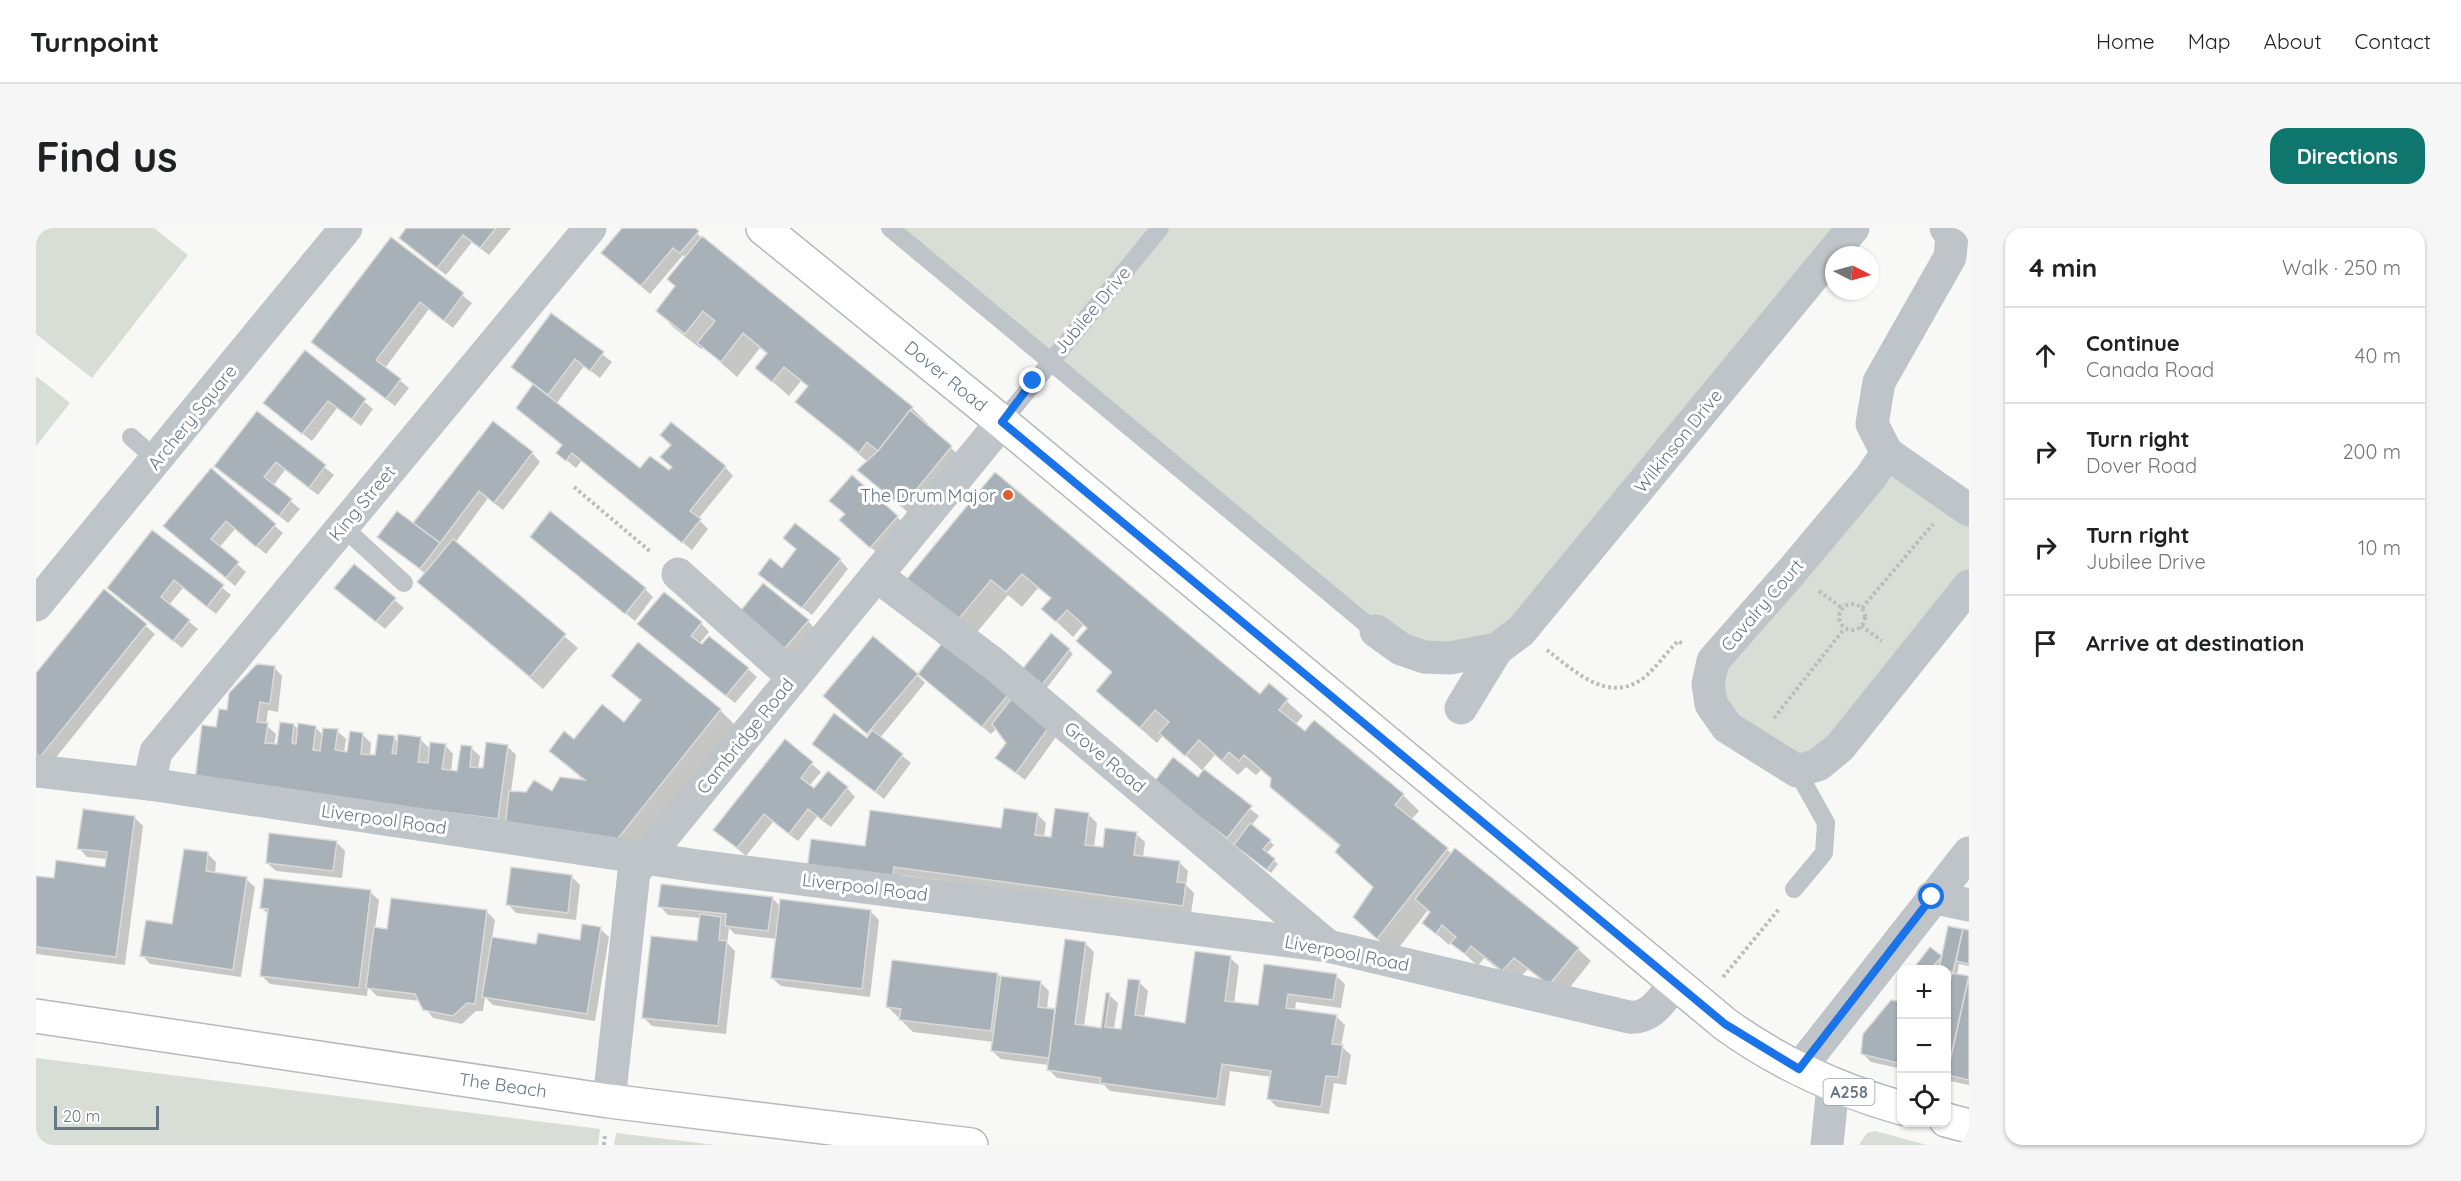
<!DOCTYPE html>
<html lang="en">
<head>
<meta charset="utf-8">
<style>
  :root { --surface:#fff; --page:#f6f6f6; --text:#202124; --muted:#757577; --line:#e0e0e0; --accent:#0f766e }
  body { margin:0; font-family:Quicksand,sans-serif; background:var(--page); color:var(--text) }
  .controls { position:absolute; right:18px; bottom:18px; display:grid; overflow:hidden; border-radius:12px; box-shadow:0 2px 4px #0004 }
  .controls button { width:54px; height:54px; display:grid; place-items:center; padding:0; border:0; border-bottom:2px solid var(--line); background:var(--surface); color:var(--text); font:30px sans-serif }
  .compass { position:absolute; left:1789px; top:18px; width:54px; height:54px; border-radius:50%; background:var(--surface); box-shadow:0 2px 4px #0004; rotate:96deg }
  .scale { position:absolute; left:18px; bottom:15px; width:105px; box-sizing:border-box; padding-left:6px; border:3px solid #687886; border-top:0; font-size:16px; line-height:21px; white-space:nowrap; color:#687886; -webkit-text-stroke:4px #fff; paint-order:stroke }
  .stop { position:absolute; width:18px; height:18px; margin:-14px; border:4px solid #1a73e8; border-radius:50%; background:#fff }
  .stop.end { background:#1a73e8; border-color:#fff; box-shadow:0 2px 6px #0008 }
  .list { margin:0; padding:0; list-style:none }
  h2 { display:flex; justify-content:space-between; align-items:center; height:78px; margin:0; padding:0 24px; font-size:26px }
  h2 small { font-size:20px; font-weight:400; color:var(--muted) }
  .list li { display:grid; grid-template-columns:39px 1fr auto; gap:18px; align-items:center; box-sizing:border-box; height:96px; padding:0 24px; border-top:2px solid var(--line) }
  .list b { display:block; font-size:22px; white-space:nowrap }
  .list p { margin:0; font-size:20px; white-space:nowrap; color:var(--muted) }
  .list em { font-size:20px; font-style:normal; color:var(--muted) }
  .icon { flex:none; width:33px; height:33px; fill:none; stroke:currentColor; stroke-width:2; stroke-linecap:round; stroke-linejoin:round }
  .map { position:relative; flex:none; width:1933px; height:917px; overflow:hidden; border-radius:18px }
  header { display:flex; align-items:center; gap:36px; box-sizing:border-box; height:84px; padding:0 30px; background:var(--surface); border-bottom:2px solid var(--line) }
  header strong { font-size:28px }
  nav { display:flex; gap:33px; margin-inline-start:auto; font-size:21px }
  .intro { display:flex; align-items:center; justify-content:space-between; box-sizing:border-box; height:144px; padding:0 36px }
  h1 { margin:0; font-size:42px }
  .button { padding:15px 27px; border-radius:18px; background:var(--accent); color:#fff; font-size:21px; font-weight:700 }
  main { display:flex; gap:36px; padding:0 36px }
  aside { flex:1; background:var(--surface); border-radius:18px; box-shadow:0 2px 4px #0004 }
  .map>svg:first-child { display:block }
  .green { fill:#d8ddd5 }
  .shadow { fill:#0003 }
  .building { fill:#a8b1b7; stroke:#dadad8; stroke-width:1.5 }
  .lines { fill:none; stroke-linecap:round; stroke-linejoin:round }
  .secondary-casing { stroke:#b4b9be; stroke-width:36 }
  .primary-casing { stroke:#b3b8bc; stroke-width:36 }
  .path { stroke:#babdc0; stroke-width:4; stroke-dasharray:3 3; stroke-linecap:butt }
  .lane { stroke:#bfc4c8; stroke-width:18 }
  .street { stroke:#bfc4c8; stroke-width:33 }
  .secondary { stroke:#fff; stroke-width:33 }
  .primary { stroke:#fff; stroke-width:33 }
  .route { stroke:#1a73e8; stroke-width:8 }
  .poi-dot { fill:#dd5f31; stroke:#fff; stroke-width:2 }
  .labels { text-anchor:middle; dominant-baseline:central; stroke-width:6; stroke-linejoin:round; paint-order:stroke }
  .shield { fill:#fff; stroke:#95a0aa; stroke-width:1.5 }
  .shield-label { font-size:16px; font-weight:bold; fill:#687886 }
  .street-label { font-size:18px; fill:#687886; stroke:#fff }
  .poi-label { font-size:18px; fill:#687886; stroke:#fff; text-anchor:end }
</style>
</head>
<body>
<header>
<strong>Turnpoint</strong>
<nav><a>Home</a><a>Map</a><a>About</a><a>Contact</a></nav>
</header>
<div class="intro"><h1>Find us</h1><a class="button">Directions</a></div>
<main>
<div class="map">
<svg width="1933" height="917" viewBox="0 0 1933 917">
  <rect width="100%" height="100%" fill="#f8f8f6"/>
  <g class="green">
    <polygon points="0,0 118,0 152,27 56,150 0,106"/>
    <polygon points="854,0 1817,0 1485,403 1366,421"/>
    <polygon points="0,148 34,175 0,218"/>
    <polygon points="1851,225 1933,282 1933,358 1782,537 1691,499 1677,433"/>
    <polygon points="0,830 564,901 562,917 0,917"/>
    <polygon points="1839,903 1891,917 1823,917 1831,905"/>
    <polygon points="580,905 680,917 578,917"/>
  </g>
  <g class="shadow">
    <polygon points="372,0 475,0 453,27 436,14 410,47 373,18"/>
    <polygon points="588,0 656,0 669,14 876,180 892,196 890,198 924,228 875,287 823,242 832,234 761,174 773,160 765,153 753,168 721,140 731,126 724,120 701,149 667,119 665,121 637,99 622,83 640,59 650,30 647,27 614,66 576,33"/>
    <polygon points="355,12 436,75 417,100 393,81 349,140 373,160 359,178 277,114"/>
    <polygon points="516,87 576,134 564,150 548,138 520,176 604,242 633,245 689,239 697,248 662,291 672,301 656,322 546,232 540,240 522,225 527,218 498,157 477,139"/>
    <polygon points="269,124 337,181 325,198 301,180 276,213 238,183"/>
    <polygon points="222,185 298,247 282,267 249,242 237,258 264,281 252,295 189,246"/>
    <polygon points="496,225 504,234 467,282 452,270 419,315 542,420 507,461 396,367 383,354 390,346 343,309 377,297"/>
    <polygon points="175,243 247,305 230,326 199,301 183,320 210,344 199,358 137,306"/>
    <polygon points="959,246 1225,468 1233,457 1267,488 1259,497 1367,567 1383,583 1375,592 1416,626 1542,721 1555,733 1526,769 1492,741 1479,755 1448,730 1442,738 1415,714 1413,717 1388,695 1395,685 1392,682 1358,726 1335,705 1338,659 1305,619 1251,574 1235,558 1236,551 1225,542 1220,547 1210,539 1202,547 1179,527 1166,542 1223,588 1215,598 1238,617 1230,626 1242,636 1235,645 1200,618 1129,562 1162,551 1168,544 1127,507 1121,515 1062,463 1077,445 1042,413 1052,401 1047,397 1037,409 1007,381 1016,371 1002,360 986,379 972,367 932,415 882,373"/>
    <polygon points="816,249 870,297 844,327 813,301 810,287 804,282"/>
    <polygon points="117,304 195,367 180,386 147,360 133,377 162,401 146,420 73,360"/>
    <polygon points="496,309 609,361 617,369 599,393"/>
    <polygon points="804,332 812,341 776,387 733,354 746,342"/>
    <polygon points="318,338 368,380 349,401 309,368"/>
    <polygon points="68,363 119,406 14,537 0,525 0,448"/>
    <polygon points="772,393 780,402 752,436 708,400"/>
    <polygon points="665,395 673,404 663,416 712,441 721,449 699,475 612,405"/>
    <polygon points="1033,422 1037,426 1010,461 991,446"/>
    <polygon points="238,439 246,448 242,484 232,482 230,497 240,506 238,518 243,518 258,497 263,502 279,499 287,507 301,503 310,511 308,525 312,525 327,507 335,515 334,528 340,529 358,510 363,515 384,511 395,522 409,517 417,526 415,544 423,545 435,520 444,528 442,541 448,542 471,518 480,527 475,564 516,565 549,554 515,523 588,496 606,474 577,448 684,482 700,498 596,628 170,561 182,501 192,483"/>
    <polygon points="881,447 889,455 844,510 875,535 848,571 778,516 831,512 834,508 798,477"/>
    <polygon points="892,454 971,468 1020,509 989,552 961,530 972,515 961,500 955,506"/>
    <polygon points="749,513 785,544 773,558 778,562 811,560 819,569 795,599 781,589 762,613 737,594 710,628 679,602"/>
    <polygon points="1001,586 1010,595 1008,609 1016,610 1053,587 1061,595 1058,620 1068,621 1100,606 1109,614 1107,629 1143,634 1152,643 1150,657 1158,665 1155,686 866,647 864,661 831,620 967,601"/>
    <polygon points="99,590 107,598 89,737 0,726 0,649 19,652 70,640 71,631 51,629 43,620"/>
    <polygon points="300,614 309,623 306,650 240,643 231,635"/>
    <polygon points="172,626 180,634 179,646 210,651 219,659 205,749 114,736 106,727 137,698"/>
    <polygon points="535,648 544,657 540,692 480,685 472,676"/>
    <polygon points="334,664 343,672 339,701 352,702 450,683 459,692 456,711 501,718 545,714 564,701 573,709 559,793 457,777 449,769 447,783 440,783 426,796 397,790 384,773 341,768 332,759 331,768 234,756 226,748 233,687 226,680"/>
    <polygon points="736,670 745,679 834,683 843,692 834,769 745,758 736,750 741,711 699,706 693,700 691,715 699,723 690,806 616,798 607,789 662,715 665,690 632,687 624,678"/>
    <polygon points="1913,699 1933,704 1933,738 1923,736 1921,747 1933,750 1933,857 1910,852 1910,777 1917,746 1903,739 1901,742 1878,742 1894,721 1907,731"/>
    <polygon points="1049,715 1058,724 1048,799 1067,801 1073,767 1082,775 1078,801 1087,802 1103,754 1112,763 1108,790 1151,796 1194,730 1203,738 1198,776 1224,779 1230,737 1300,748 1309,756 1305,780 1260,774 1259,782 1300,788 1309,797 1305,818 1315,827 1310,857 1298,855 1293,886 1241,879 1233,871 1236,849 1194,843 1189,878 1074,863 1068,857 1021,850 1013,842 1013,837 965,831 956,823 958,814 877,804 852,779 962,746 965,749 1004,754 1013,763 1011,781 1021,783"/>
    <polygon points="1866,775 1866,841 1835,834 1826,825"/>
  </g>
  <g class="building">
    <polygon points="370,0 460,0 444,20 427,7 401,40 363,10"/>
    <polygon points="586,0 659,0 663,3 644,25 637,20 605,58 565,25"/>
    <polygon points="666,8 877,179 842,223 831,214 823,225 759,174 772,158 748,139 736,154 719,140 731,125 707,105 685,134 661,115 679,93 667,83 649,106 620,83 639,58 631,51"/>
    <polygon points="355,9 428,65 408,93 384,74 340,132 365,151 350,171 275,114"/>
    <polygon points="515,85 568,124 554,143 539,131 512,167 475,139"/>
    <polygon points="269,122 330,171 316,191 292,173 266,206 227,175"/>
    <polygon points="497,156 604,240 614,228 633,242 636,239 624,229 635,217 624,207 635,194 690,238 654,283 665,291 646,315 536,225 530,233 520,225 526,217 480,180"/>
    <polygon points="874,182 916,218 866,279 821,242 842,223"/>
    <polygon points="221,183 290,237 273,260 240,234 228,249 256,271 243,288 178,238"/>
    <polygon points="457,193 497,224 458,275 443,263 404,315 377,295"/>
    <polygon points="175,240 240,296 220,319 190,293 175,311 203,334 190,350 127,298"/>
    <polygon points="959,244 1224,466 1233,455 1252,471 1243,482 1269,503 1278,492 1368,566 1359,577 1412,620 1341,711 1317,689 1337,659 1299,624 1304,617 1234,559 1235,550 1208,527 1203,533 1193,524 1186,533 1163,512 1149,528 1123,505 1133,494 1119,482 1104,500 1060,463 1076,444 1040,413 1051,400 1031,382 1020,394 1005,381 1015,370 986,346 970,364 955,352 915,400 865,358"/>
    <polygon points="816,247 862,288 834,320 803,292 809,286 793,273"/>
    <polygon points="361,283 404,315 384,341 341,309"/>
    <polygon points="514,283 610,360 589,386 494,309"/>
    <polygon points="759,295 805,331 766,380 722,346 734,330 746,340 760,321 747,310"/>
    <polygon points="116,302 188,357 171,379 138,352 125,369 154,392 137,413 71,360"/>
    <polygon points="417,311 530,406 494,449 381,354"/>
    <polygon points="318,336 360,370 340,394 298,360"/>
    <polygon points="727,355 773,392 742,428 698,391"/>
    <polygon points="68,361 111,396 4,529 0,526 0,445"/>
    <polygon points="628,364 666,394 655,408 666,416 673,408 713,440 690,468 601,396"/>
    <polygon points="1015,405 1034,421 1005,458 985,443"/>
    <polygon points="837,408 882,446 831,506 787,468"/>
    <polygon points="602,414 685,481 580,613 469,601 473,563 490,564 498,552 516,563 524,549 549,552 513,523 528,503 538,511 566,476 588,494 605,472 575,448"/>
    <polygon points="907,414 972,467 946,499 882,446"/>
    <polygon points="221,436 239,438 234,476 224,474 221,494 232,495 229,515 241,516 244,494 258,496 256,515 260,516 262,495 280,498 277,522 284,523 287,500 302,501 299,522 311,524 314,503 327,505 325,526 339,527 342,506 359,508 356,525 360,526 362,506 385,509 382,534 392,535 394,514 410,516 406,541 421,543 425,517 436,518 434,539 447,540 450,514 472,517 462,591 159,552 166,497 180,499 183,481 191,482 193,465"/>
    <polygon points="975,471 1013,499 980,545 959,530 970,515 956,496"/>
    <polygon points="798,485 831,510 836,502 867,526 839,564 776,516"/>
    <polygon points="749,511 777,534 765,550 778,560 792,543 812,559 786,592 772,581 753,606 728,586 701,620 677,602"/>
    <polygon points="1137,529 1162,549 1168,541 1216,578 1191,610 1118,554"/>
    <polygon points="968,580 1002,585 999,607 1015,609 1019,580 1053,585 1049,617 1067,619 1069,600 1101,604 1098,627 1144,633 1141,654 1150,655 1147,678 858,639 856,653 771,642 775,611 829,618 834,582 965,600"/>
    <polygon points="47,581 99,588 80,729 0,719 0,648 18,650 20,632 69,639 71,624 41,621"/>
    <polygon points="1214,595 1235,612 1227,621 1239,631 1231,642 1198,617"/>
    <polygon points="233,605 301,613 297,643 230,635"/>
    <polygon points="1419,620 1543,720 1513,757 1478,730 1466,743 1435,718 1429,726 1414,715 1420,709 1406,697 1400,706 1386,695 1394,684 1379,671"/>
    <polygon points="148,621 172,624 170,643 211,649 197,742 104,728 110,692 136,696"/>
    <polygon points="475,639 536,647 532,685 470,677"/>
    <polygon points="228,650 335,662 323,760 224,748 232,681 224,680"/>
    <polygon points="625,656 737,669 732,703 689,698 690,686 622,679"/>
    <polygon points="355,670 451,682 439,776 431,775 417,788 387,782 379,766 330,760 338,699 351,701"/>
    <polygon points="744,671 835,682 826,761 735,750"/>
    <polygon points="664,686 685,689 683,712 691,713 682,798 606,790 615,708 661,713"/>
    <polygon points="546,696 565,699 551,786 446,769 456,709 500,716 502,705 544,712"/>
    <polygon points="1912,698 1927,701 1917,744 1903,741"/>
    <polygon points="1927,701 1933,702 1933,736 1920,733"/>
    <polygon points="1029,711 1050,714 1039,796 1065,800 1070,765 1074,765 1069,799 1085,801 1092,751 1104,752 1099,787 1149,795 1159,723 1195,728 1189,773 1222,777 1228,736 1301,746 1297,772 1252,766 1250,780 1301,787 1296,816 1307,817 1302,849 1290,848 1285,879 1231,871 1235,843 1186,836 1181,871 1064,855 1065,850 1011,842"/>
    <polygon points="1894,719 1906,728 1894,742 1876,742"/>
    <polygon points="856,732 962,745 955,803 863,792 865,781 850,779"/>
    <polygon points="1916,745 1933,748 1911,847 1910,770"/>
    <polygon points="965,748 1005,753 1002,779 1019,781 1013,830 955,823"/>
    <polygon points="1933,748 1933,852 1911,847"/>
    <polygon points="1855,772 1866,774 1866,836 1825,826 1827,806"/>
  </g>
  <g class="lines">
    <defs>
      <polyline id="secondary" points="0,788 573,873 935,917"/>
      <g id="primary">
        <path d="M727,0l239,194 723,602c54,39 113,66 177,84"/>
        <polyline points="1910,892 1933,898"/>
      </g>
    </defs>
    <use href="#secondary" class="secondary-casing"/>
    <use href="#primary" class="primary-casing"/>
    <g class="path">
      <polyline points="538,259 616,325"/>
      <polyline points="1783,363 1806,380"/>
      <circle cx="1816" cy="389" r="13"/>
      <polyline points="1826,380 1897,296"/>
      <polyline points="1825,398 1846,413"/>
      <path d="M1511,422c29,22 63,56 99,26 11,-10 21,-24 32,-35l5,3"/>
      <polyline points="1738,490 1808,401"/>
      <polyline points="1687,749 1743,681"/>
      <polyline points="568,917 569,906"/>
    </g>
    <g class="lane">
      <polyline points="854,0 1334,399"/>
      <polyline points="966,194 1124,0"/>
      <polyline points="95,209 121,232"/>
      <polyline points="307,299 368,355"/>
      <polyline points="1758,661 1788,625 1790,595 1761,543"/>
    </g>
    <g class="street">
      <polyline points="1910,0 1916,8 1914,29 1843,154 1836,196 1851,225 1933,282"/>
      <polyline points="1851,225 1834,250 1756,343 1677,433 1672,456 1675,476 1691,499 1761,543 1782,537 1804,519 1933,358"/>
      <polyline points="642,346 757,449"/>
      <polyline points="841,348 958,436 1292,718"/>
      <polyline points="0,377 310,0"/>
      <polyline points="1340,403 1365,421 1388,429 1414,430 1461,421 1485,403 1817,0"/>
      <polyline points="1425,480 1461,421"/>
      <path d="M0,543l113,13 549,82 630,80 301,71c23,2 33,-18 46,-34"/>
      <polyline points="113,556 120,524 554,0"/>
      <polyline points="1896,669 1933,677"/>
      <polyline points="1763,841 1933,625"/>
      <polyline points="573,873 598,644 966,194"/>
      <polyline points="1791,917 1797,858"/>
    </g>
    <use href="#secondary" class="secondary"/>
    <use href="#primary" class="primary"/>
  </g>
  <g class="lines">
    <polyline class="route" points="997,153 966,194 1689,796 1763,841 1896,669"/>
  </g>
  <circle class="poi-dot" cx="972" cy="267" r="6"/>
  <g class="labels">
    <rect class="shield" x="1787.5" y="851" width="51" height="26" rx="4.5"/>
    <g class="shield-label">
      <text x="1813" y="864">A258</text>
    </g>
    <g class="street-label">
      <text transform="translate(1056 82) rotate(-50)">Jubilee Drive</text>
      <text transform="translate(910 148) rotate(39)">Dover Road</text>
      <text transform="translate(156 189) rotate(-51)">Archery Square</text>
      <text transform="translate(1642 213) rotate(-51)">Wilkinson Drive</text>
      <text transform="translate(326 275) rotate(-50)">King Street</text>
      <text transform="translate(1726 377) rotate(-49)">Cavalry Court</text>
      <text transform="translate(709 508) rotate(-51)">Cambridge Road</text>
      <text transform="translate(1069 529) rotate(40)">Grove Road</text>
      <text transform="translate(348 591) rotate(8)">Liverpool Road</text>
      <text transform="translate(829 659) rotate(7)">Liverpool Road</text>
      <text transform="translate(1311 725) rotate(11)">Liverpool Road</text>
      <text transform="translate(467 857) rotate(8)">The Beach</text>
    </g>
    <g class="poi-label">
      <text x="960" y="267">The Drum Major</text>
    </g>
  </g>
</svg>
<div class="controls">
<button>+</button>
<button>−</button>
<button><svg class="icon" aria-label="locate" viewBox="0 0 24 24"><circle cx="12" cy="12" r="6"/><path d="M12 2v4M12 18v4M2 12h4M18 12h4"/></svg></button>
</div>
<svg class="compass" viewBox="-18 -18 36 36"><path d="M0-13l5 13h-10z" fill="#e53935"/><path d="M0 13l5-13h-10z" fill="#757577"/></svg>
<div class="scale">20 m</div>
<div class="stop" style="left:1896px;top:669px"></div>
<div class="stop end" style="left:997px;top:153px"></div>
</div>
<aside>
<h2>4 min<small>Walk · 250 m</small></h2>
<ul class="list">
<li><svg class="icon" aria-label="ahead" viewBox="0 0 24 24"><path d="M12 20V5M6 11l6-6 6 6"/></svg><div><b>Continue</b><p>Canada Road</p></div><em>40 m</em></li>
<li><svg class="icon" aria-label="right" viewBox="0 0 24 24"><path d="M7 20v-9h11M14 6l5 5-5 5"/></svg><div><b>Turn right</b><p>Dover Road</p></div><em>200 m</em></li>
<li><svg class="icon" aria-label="right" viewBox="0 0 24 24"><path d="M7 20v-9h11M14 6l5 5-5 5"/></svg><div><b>Turn right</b><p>Jubilee Drive</p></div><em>10 m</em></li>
<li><svg class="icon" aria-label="arrive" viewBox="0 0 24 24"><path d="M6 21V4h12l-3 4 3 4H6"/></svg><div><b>Arrive at destination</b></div></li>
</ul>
</aside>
</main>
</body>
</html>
